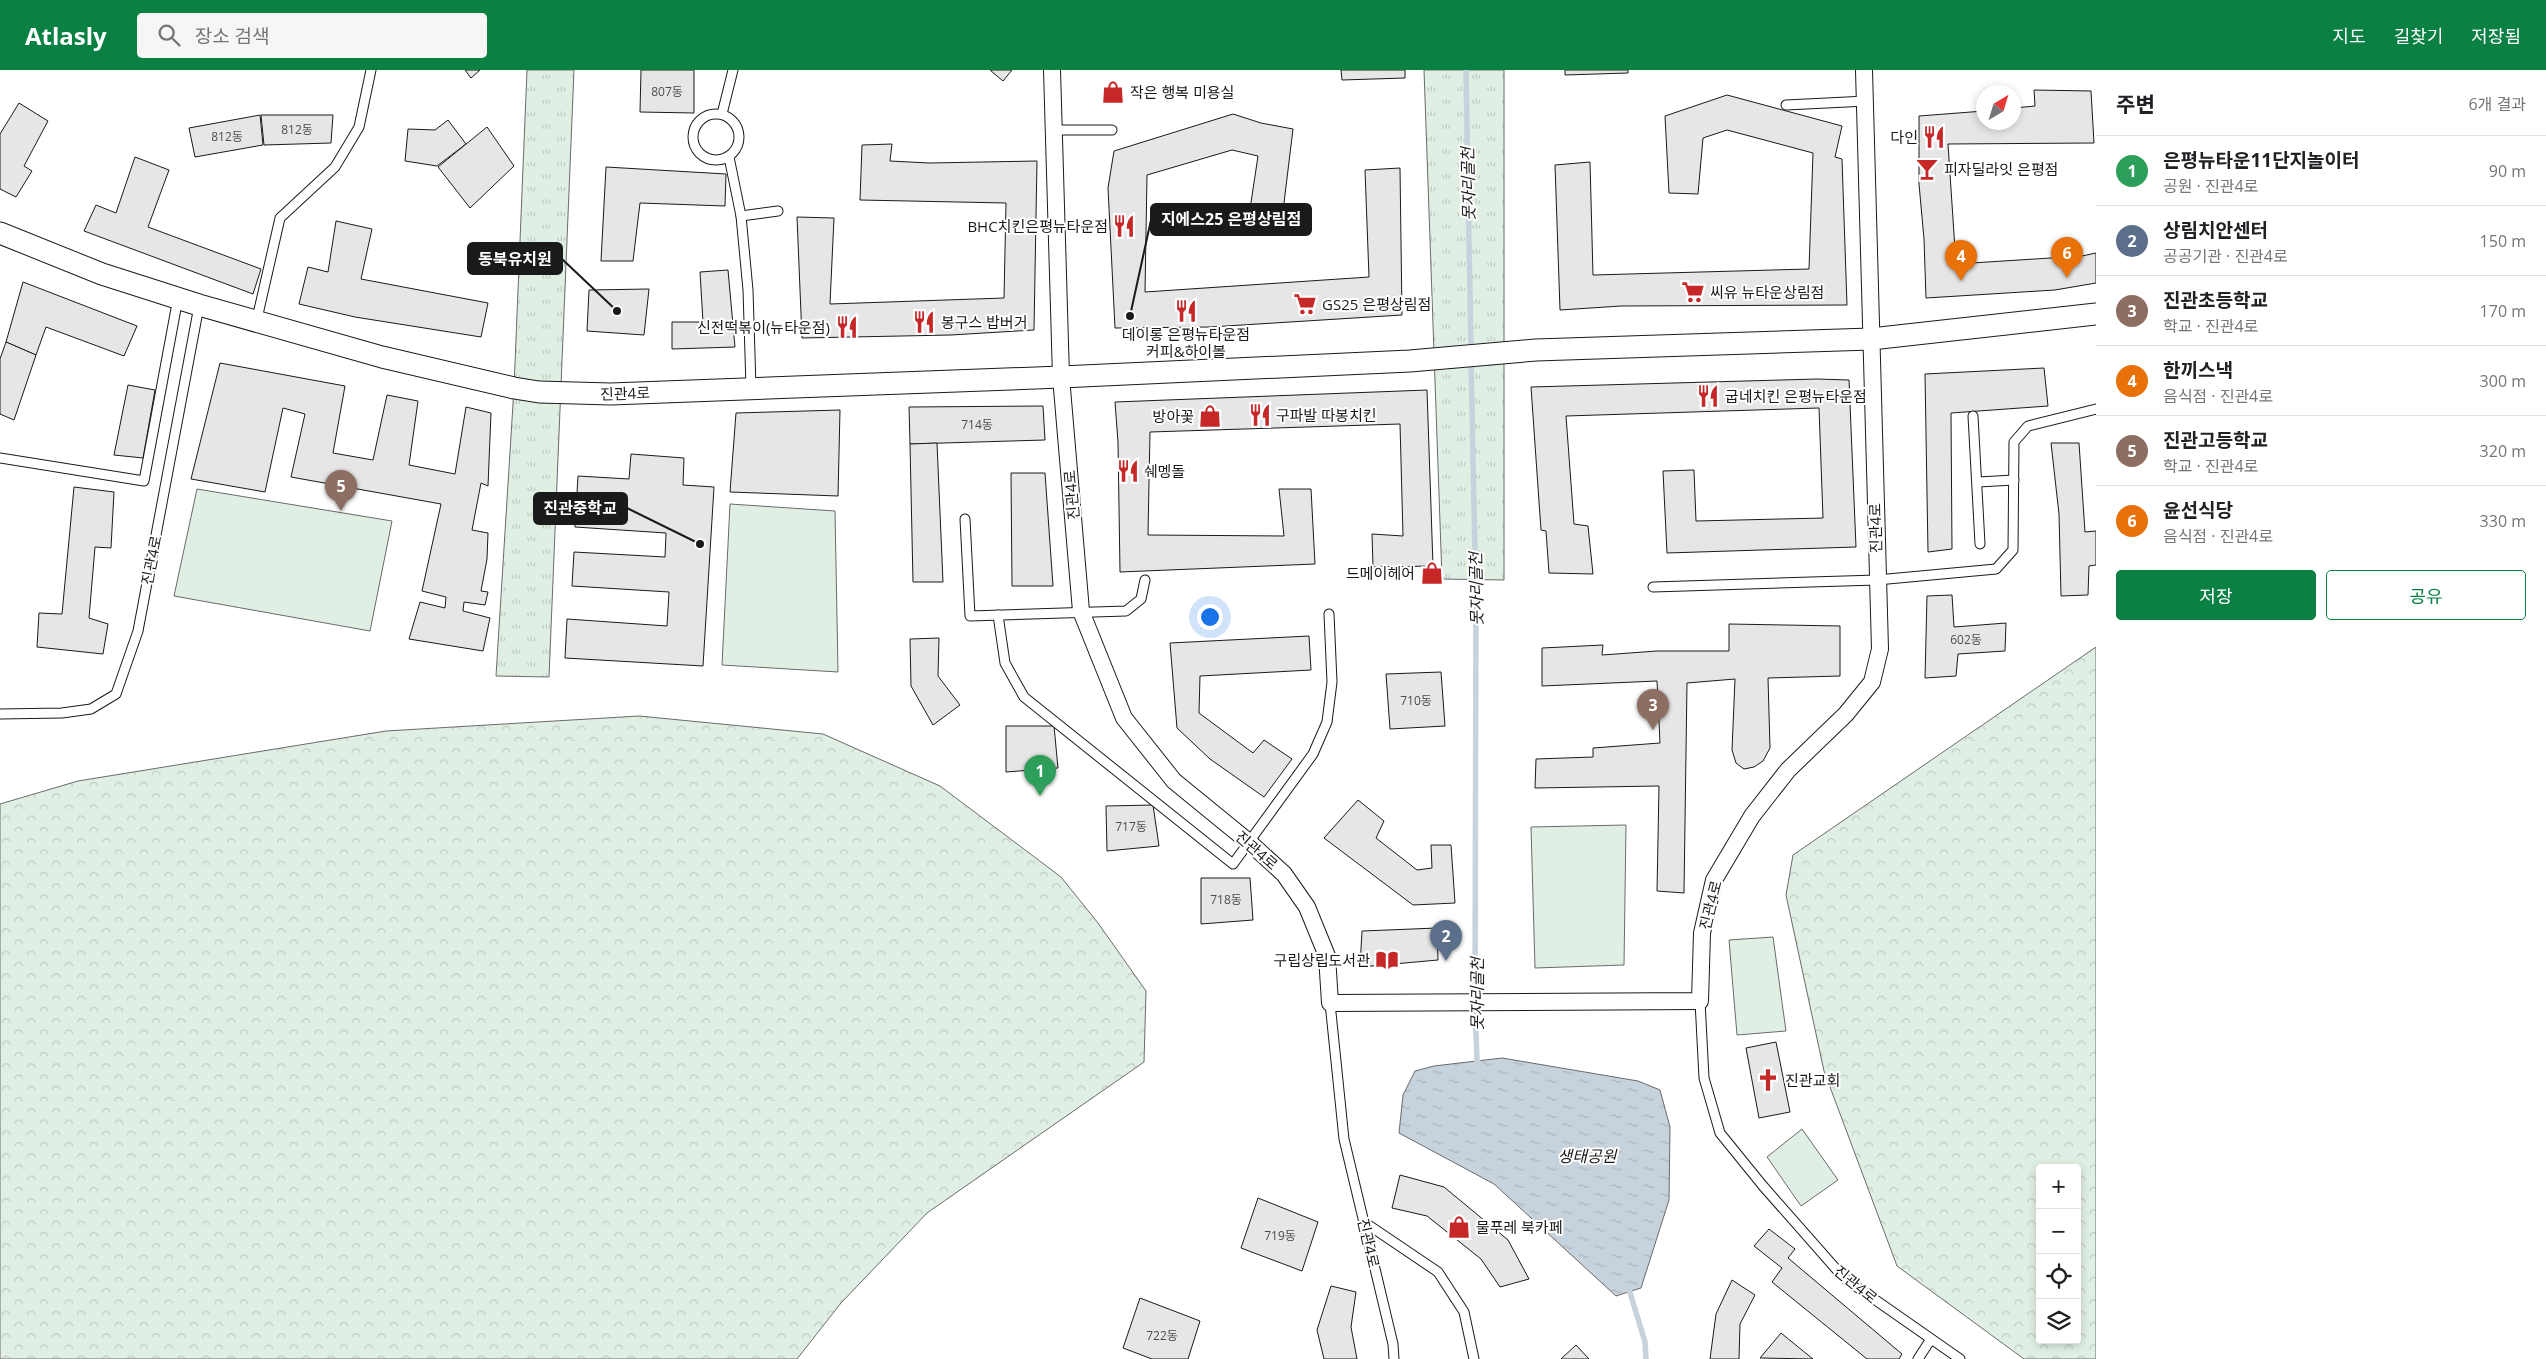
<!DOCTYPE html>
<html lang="ko">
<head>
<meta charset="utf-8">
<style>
  :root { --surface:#fff; --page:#f6f6f6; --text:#202124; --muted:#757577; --line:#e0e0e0; --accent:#0b8043 }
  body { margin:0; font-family:"Open Sans","Noto Sans KR",sans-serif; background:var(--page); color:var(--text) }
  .controls { position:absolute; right:15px; bottom:15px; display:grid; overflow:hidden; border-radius:5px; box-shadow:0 2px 8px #0003 }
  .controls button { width:45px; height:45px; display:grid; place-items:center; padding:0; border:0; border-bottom:1px solid var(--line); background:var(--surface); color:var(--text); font:25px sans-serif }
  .compass { position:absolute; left:1976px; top:15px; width:45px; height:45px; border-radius:50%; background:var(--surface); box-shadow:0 2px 8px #0003; rotate:38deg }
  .you { position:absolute; left:1209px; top:546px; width:18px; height:18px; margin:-12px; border:4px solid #fff; border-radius:50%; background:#1a73e8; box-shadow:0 0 0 8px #1a73e833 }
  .badge { display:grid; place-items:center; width:32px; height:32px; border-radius:50%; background:var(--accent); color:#fff; font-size:16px; font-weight:700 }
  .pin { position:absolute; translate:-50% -41px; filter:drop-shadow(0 1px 2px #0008) }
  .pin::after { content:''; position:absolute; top:26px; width:18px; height:15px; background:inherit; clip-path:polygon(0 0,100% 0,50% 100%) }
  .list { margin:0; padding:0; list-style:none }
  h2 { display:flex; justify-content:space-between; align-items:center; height:65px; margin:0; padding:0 20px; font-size:21px }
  h2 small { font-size:16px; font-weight:400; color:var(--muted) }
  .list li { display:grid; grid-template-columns:32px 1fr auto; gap:15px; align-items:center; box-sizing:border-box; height:70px; padding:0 20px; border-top:1px solid var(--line) }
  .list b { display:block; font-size:19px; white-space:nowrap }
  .list p { margin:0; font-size:16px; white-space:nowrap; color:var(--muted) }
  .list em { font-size:16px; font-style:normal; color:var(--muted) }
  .actions { display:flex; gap:10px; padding:15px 20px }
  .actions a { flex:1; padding:11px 0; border:1px solid var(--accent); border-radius:5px; text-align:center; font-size:18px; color:var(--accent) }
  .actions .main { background:var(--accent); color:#fff }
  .icon { flex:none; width:28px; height:28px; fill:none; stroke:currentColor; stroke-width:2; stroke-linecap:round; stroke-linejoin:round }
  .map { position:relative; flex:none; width:2096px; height:1289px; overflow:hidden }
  header { display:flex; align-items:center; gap:30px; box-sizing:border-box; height:70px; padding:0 25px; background:var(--accent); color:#fff }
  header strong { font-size:24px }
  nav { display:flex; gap:28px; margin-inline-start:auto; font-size:18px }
  .search { width:350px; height:45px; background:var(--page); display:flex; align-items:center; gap:12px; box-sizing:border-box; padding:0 18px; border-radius:5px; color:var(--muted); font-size:19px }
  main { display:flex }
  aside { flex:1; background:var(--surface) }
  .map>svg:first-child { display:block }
  .grass { fill:url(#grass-tufts); stroke:#6a6a6a }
  .forest { fill:url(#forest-crowns); stroke:#6a6a6a; fill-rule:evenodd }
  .garden { fill:#e0efe3; stroke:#6a6a6a }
  .water { fill:url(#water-ripples); stroke:#6a6a6a }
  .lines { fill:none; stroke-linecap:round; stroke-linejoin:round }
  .stream { stroke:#c6d2dc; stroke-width:5.5 }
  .building { fill:#e6e6e6; stroke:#1a1a1a }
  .service-casing { stroke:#1a1a1a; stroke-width:11 }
  .minor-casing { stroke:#1a1a1a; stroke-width:18 }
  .tertiary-casing { stroke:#1a1a1a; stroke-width:23 }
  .service { stroke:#fff; stroke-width:9 }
  .minor { stroke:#fff; stroke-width:16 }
  .tertiary { stroke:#fff; stroke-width:21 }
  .labels { text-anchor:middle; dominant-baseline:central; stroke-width:4; stroke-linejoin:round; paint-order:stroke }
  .number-label { font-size:12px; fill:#4d4d4d }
  .poi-label { font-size:15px; fill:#1a1a1a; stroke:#fff; text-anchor:start }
  .street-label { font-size:15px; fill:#1a1a1a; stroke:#fff }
  .water-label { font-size:16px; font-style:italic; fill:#1a1a1a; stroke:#fff }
  .leader { fill:none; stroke:#1a1a1a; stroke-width:2 }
  .callout-dot { fill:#1a1a1a; stroke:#fff; stroke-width:2 }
  .callout { fill:#1a1a1a; stroke:#1a1a1a; stroke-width:2 }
  .callout-label { font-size:16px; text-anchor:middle; font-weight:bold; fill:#fff }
</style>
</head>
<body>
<header>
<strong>Atlasly</strong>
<div class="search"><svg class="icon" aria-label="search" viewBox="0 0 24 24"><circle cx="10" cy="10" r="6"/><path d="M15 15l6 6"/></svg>장소 검색</div>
<nav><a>지도</a><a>길찾기</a><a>저장됨</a></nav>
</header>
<main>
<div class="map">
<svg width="2096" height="1289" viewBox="0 0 2096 1289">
  <defs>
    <pattern id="grass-tufts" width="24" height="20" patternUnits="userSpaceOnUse" patternTransform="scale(1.25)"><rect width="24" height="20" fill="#e0efe3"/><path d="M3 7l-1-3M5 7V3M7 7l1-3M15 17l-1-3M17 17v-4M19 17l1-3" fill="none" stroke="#c0ccc2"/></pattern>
    <pattern id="forest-crowns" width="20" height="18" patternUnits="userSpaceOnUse" patternTransform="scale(1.25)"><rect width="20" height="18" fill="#e0efe3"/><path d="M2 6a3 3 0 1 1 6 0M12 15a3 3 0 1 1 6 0" fill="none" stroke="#c0ccc2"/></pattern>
    <pattern id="water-ripples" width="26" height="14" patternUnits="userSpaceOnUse" patternTransform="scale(1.25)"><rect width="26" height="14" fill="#c6d2dc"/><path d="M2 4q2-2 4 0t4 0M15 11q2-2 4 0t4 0" fill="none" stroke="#aab4bc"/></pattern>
  </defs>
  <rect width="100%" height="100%" fill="#fff"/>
  <g class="grass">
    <polygon points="527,0 574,0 549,607 496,606 514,318"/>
    <polygon points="1424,0 1504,0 1504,510 1442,509"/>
  </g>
  <g class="forest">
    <path d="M2096,577v712h-72l-127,-93 -73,-195 -38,-176 7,-40zM2040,1098h37v172h-37z"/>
    <polygon points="639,646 823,664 940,716 1061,807 1098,853 1146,921 1144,992 927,1143 841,1233 797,1289 0,1289 0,734 78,711 386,661"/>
  </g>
  <g class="garden">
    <polygon points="197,419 392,451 370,561 174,526"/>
    <polygon points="730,434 835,441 838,602 722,595"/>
    <polygon points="1626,755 1624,895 1535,898 1531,757"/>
    <polygon points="1773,867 1786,961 1737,965 1729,870"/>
    <polygon points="1802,1059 1838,1110 1801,1136 1767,1087"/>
  </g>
  <polygon class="water" points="1502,988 1638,1011 1660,1020 1670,1057 1669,1130 1641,1218 1616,1226 1494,1114 1399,1063 1403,1025 1415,1001 1434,996"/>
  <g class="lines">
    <g class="stream">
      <polyline points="1466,0 1471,281"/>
      <polyline points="1471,290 1476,532 1475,932 1477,991 1482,996"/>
      <polyline points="1628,1216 1645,1272 1646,1289"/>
    </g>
  </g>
  <g class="building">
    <polygon points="465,0 480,0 471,8"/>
    <polygon points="641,0 694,0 694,43 640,42"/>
    <polygon points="990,0 1012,0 1003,11"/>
    <polygon points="1341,0 1405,0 1405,8 1342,10"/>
    <polygon points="1565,0 1628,0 1628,3 1565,5"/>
    <polygon points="2034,20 2091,21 2094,73 1948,74 1956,194 2082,186 2096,183 2096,213 2055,220 1926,228 1924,169 1919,114 1919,46 1984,41 1984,52 2014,52 2014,38 2035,36"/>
    <polygon points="1727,25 1842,56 1835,87 1842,89 1847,235 1621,236 1560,240 1555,95 1590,92 1593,205 1809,199 1813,83 1727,60 1703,68 1698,124 1669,123 1665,46"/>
    <polygon points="19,33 48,51 24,96 32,101 16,127 0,119 0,64"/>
    <polygon points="1233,44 1261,53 1293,59 1283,141 1250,139 1258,86 1232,80 1147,105 1145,222 1369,207 1365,100 1400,98 1402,245 1210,257 1115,258 1108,118 1114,81"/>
    <polygon points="260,45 263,75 195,87 189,58"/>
    <polygon points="261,45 333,45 331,73 264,75"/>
    <polygon points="448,50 466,74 437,96 405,91 408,59 435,60"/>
    <polygon points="487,57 514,96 470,138 438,97"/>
    <polygon points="892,74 890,91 929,93 1037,91 1034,260 951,265 802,268 797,147 834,148 830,234 1004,228 1006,133 860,130 862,75"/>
    <polygon points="135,87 169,100 148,157 261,199 253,224 84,161 96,135 116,143"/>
    <polygon points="606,97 726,104 725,136 640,133 633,191 601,191"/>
    <polygon points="336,151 372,159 361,209 488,233 481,267 355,247 299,234 308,197 328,202"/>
    <polygon points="728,200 735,277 672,279 672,252 703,252 700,202"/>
    <polygon points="23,212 137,256 124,286 46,257 36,285 6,272"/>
    <polygon points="649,219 644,265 587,261 589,220"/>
    <polygon points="6,272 36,285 14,350 0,344 0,289"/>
    <polygon points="220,293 345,316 333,383 373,390 387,325 418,331 409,395 455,404 466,337 491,343 488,416 481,413 472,460 488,463 487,489 481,521 488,522 485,535 464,532 463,541 490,548 483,581 409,569 420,532 445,538 446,527 422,521 441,434 291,407 305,344 283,338 265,422 191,409"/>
    <polygon points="2044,298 2048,336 1951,343 1952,479 1928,482 1925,304"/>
    <polygon points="1817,309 1849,310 1856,477 1667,483 1663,401 1694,400 1696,451 1823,448 1819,338 1566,346 1574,454 1588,456 1593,504 1549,503 1546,461 1541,460 1531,317"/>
    <polygon points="128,315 155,320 143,388 114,385"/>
    <polygon points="1427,320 1433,496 1373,497 1372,464 1403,466 1400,354 1150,362 1148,465 1284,466 1279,419 1311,419 1315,494 1120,502 1118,372 1115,332"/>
    <polygon points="1043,336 1045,370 910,374 909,337"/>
    <polygon points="840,340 838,426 730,422 736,343"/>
    <polygon points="937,373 943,512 913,512 910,374"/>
    <polygon points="2051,373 2079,373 2085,462 2096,461 2096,495 2089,496 2088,525 2061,526 2059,444"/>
    <polygon points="631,384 684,388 683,415 714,417 703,596 565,588 567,549 667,556 669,522 572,516 574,482 665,487 666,463 575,457 578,406 629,409"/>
    <polygon points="1011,403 1045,403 1053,516 1012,516"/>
    <polygon points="74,417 114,422 111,478 95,477 89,548 108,554 103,584 37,577 39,543 62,544"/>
    <polygon points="1952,525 1954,557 2006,553 2005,581 1958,584 1956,606 1925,608 1927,526"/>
    <polygon points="1729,554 1840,556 1840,606 1768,608 1770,678 1763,691 1754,697 1744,699 1736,693 1732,680 1735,609 1687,613 1684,823 1657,821 1659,716 1535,718 1536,689 1593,687 1593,678 1660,673 1657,611 1542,616 1542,578 1603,575 1602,585 1657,581 1729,581"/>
    <polygon points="1309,566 1311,600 1200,606 1199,643 1253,683 1264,670 1292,689 1264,727 1210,689 1177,658 1170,573"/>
    <polygon points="939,568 938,606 960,635 933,655 911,616 910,569"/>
    <polygon points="1441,602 1445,656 1390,659 1386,604"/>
    <polygon points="1006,656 1054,656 1058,698 1006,702"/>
    <polygon points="1358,730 1384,751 1376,768 1417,800 1432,798 1431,775 1451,775 1455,833 1413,835 1324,768"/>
    <polygon points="1153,735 1159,776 1107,781 1106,736"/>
    <polygon points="1201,808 1250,808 1253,850 1201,854"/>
    <polygon points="1437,858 1438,890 1360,897 1362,861"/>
    <polygon points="1776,972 1790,1042 1759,1048 1746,978"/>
    <polygon points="1400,1105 1444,1117 1508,1170 1529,1209 1500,1217 1481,1189 1427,1146 1392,1138"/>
    <polygon points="1258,1128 1318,1152 1302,1201 1241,1178"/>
    <polygon points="1769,1159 1795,1179 1788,1188 1902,1284 1899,1289 1867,1289 1772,1212 1782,1198 1754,1176"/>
    <polygon points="1732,1210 1755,1225 1740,1254 1739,1289 1710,1289 1716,1244"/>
    <polygon points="1331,1216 1356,1222 1351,1257 1357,1289 1324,1289 1317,1260"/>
    <polygon points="1140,1228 1200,1251 1188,1289 1152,1289 1123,1278"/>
    <polygon points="1781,1263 1813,1289 1760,1288"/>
    <polygon points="1576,1275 1589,1289 1561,1289"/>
  </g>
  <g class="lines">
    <defs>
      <g id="service">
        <polyline points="1786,35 1867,31"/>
        <circle cx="716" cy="67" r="23"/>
        <polyline points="722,44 733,0"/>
        <polyline points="1054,60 1112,60"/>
        <polyline points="729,87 741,146 748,220 751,317"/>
        <polyline points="741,146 778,141"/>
        <polyline points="256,253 280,148 335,97 359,57 371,0"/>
        <polyline points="1973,346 1980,474"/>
        <polyline points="0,388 144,411 178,228"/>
        <polyline points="1978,412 2014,410"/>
        <polyline points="965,449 970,546 1126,541 1141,529 1145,510"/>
        <polyline points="1653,517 1877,510 1996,499 2013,480 2014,372 2028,356 2096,339"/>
        <polyline points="998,545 1005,593 1024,627 1233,794 1313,684 1327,652 1332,612 1329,544"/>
        <polyline points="0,644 62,643 91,639 116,624 138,561 199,236"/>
        <polyline points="1700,931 1704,1008 1720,1063 1763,1116 1844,1208 1960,1289"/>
        <polyline points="1330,933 1344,1069 1393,1274 1394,1289"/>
        <polyline points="1364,1152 1438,1202 1464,1242 1474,1289"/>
        <polyline points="1918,1289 1931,1269"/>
      </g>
      <polyline id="minor" points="1052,0 1061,307 1081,541 1124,648 1174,711 1250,773 1284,804 1307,837 1327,886 1330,933 1700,931 1702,863 1714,810 1752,746 1788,700 1846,644 1872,612 1880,579 1864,0"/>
      <polyline id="tertiary" points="0,163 102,204 199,235 382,287 514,318 539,322 611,324 1061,307 1410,291 1536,280 1871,269 2096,244"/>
    </defs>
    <use href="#service" class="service-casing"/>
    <use href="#minor" class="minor-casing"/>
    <use href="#tertiary" class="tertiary-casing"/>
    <use href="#service" class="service"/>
    <use href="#minor" class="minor"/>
    <use href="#tertiary" class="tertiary"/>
  </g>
  <defs>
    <symbol id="shop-bare" viewBox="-9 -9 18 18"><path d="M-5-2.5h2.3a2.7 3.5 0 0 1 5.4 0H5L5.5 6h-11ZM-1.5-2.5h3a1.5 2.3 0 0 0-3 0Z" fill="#c62828" stroke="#fff" stroke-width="2.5" paint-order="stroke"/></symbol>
    <symbol id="restaurant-bare" viewBox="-9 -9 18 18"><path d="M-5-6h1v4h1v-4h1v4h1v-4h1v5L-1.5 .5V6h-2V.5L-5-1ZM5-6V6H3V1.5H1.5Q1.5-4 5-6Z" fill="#c62828" stroke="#fff" stroke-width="2.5" paint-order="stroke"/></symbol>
    <symbol id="bar-bare" viewBox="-9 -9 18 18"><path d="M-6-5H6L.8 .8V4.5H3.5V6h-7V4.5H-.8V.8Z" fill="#c62828" stroke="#fff" stroke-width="2.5" paint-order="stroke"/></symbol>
    <symbol id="supermarket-bare" viewBox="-9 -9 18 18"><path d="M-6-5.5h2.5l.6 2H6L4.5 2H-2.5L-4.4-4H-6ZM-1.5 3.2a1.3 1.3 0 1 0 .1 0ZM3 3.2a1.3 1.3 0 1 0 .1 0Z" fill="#c62828" stroke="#fff" stroke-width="2.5" paint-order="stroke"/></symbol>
    <symbol id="library-bare" viewBox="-9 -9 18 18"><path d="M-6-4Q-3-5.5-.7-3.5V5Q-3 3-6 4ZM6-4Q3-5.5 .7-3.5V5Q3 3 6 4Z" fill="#c62828" stroke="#fff" stroke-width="2.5" paint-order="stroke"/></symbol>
    <symbol id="church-bare" viewBox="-9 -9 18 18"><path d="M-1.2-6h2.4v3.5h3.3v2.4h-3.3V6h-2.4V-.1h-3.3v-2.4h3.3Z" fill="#c62828" stroke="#fff" stroke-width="2.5" paint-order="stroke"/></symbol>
  </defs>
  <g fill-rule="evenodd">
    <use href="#shop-bare" x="1097" y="6" width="32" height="32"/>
    <use href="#restaurant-bare" x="1918" y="51" width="32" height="32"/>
    <use href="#bar-bare" x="1911" y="83" width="32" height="32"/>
    <use href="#restaurant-bare" x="1108" y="140" width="32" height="32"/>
    <use href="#supermarket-bare" x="1677" y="206" width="32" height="32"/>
    <use href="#supermarket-bare" x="1289" y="218" width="32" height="32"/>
    <use href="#restaurant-bare" x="1170" y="225" width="32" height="32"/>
    <use href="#restaurant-bare" x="908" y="236" width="32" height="32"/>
    <use href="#restaurant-bare" x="831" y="241" width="32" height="32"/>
    <use href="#restaurant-bare" x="1692" y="310" width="32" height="32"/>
    <use href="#restaurant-bare" x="1244" y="329" width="32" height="32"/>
    <use href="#shop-bare" x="1194" y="330" width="32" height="32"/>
    <use href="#restaurant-bare" x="1112" y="385" width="32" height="32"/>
    <use href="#shop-bare" x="1416" y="487" width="32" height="32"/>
    <use href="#library-bare" x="1371" y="874" width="32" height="32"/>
    <use href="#church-bare" x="1752" y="994" width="32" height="32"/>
    <use href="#shop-bare" x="1443" y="1141" width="32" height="32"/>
  </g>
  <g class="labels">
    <g class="number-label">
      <text x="667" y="21">807동</text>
      <text x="297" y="59">812동</text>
      <text x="227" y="66">812동</text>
      <text x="977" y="354">714동</text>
      <text x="1966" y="569">602동</text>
      <text x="1416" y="630">710동</text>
      <text x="1131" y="756">717동</text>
      <text x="1226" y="829">718동</text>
      <text x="1280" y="1165">719동</text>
      <text x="1162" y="1265">722동</text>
    </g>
    <g class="poi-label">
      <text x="1130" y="22">작은 행복 미용실</text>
      <text x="1918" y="67" text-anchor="end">다인</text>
      <text x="1944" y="99">피자딜라잇 은평점</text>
      <text x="1108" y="156" text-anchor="end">BHC치킨은평뉴타운점</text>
      <text x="1710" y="222">씨유 뉴타운상림점</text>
      <text x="1322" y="234">GS25 은평상림점</text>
      <text x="941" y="252">봉구스 밥버거</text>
      <text x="830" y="257" text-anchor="end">신전떡볶이(뉴타운점)</text>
      <text x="1186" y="264" text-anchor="middle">데이롱 은평뉴타운점<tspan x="1186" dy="17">커피&amp;하이볼</tspan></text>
      <text x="1725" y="326">굽네치킨 은평뉴타운점</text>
      <text x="1276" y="345">구파발 따봉치킨</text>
      <text x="1194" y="346" text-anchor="end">방아꽃</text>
      <text x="1144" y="401">쉐멩돌</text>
      <text x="1415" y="503" text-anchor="end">드메이헤어</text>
      <text x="1370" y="890" text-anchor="end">구립상립도서관</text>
      <text x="1785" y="1010">진관교회</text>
      <text x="1476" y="1157">물푸레 북카페</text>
    </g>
    <g class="street-label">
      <text transform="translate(625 323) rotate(-2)">진관4로</text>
      <text transform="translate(1071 425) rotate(-95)">진관4로</text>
      <text transform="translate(1875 458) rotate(-91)">진관4로</text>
      <text transform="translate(151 490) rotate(-79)">진관4로</text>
      <text transform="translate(1257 780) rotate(41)">진관4로</text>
      <text transform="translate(1710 835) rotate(-76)">진관4로</text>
      <text transform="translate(1369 1173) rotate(77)">진관4로</text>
      <text transform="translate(1856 1214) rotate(39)">진관4로</text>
    </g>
    <g class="water-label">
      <text transform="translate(1468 114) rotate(-91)">못자리골천</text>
      <text transform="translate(1476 519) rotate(-91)">못자리골천</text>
      <text transform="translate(1477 924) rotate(-90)">못자리골천</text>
      <text x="1587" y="1086">생태공원</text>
    </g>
  </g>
  <path class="leader" d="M1130 246L1151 150M617 241L562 189M700 474L627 438"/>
  <g class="callout-dot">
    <circle cx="1130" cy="246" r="5"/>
    <circle cx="617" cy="241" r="5"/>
    <circle cx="700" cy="474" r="5"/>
  </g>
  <g class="callout">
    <rect x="1151" y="134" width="160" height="31" rx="5"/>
    <rect x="468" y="173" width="94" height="31" rx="5"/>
    <rect x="534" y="423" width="93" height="31" rx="5"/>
  </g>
  <g class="callout-label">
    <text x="1231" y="155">지에스25 은평상림점</text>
    <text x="515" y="195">동북유치원</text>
    <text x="580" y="444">진관중학교</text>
  </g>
</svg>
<div class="controls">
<button>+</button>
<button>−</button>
<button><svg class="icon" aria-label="locate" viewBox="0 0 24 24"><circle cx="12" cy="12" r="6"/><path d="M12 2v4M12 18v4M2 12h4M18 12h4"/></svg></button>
<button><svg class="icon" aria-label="layers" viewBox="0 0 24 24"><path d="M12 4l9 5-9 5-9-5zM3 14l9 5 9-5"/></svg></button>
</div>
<svg class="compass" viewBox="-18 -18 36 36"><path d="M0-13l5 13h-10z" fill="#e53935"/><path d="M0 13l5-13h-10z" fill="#757577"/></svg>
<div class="you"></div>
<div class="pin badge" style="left:1040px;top:726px;background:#2e9e5b">1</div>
<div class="pin badge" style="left:1446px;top:891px;background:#5c6f8a">2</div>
<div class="pin badge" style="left:1653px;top:660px;background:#8d6e63">3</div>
<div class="pin badge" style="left:1961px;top:211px;background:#e8710a">4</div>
<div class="pin badge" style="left:341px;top:441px;background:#8d6e63">5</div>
<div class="pin badge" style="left:2067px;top:208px;background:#e8710a">6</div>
</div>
<aside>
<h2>주변<small>6개 결과</small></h2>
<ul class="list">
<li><span class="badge" style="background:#2e9e5b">1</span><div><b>은평뉴타운11단지놀이터</b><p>공원 · 진관4로</p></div><em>90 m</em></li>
<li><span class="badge" style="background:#5c6f8a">2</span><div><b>상림치안센터</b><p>공공기관 · 진관4로</p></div><em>150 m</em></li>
<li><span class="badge" style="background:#8d6e63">3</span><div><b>진관초등학교</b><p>학교 · 진관4로</p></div><em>170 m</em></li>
<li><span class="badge" style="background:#e8710a">4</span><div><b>한끼스낵</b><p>음식점 · 진관4로</p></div><em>300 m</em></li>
<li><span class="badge" style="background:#8d6e63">5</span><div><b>진관고등학교</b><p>학교 · 진관4로</p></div><em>320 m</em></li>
<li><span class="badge" style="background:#e8710a">6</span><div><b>윤선식당</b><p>음식점 · 진관4로</p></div><em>330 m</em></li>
</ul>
<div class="actions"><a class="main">저장</a><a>공유</a></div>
</aside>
</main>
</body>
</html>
